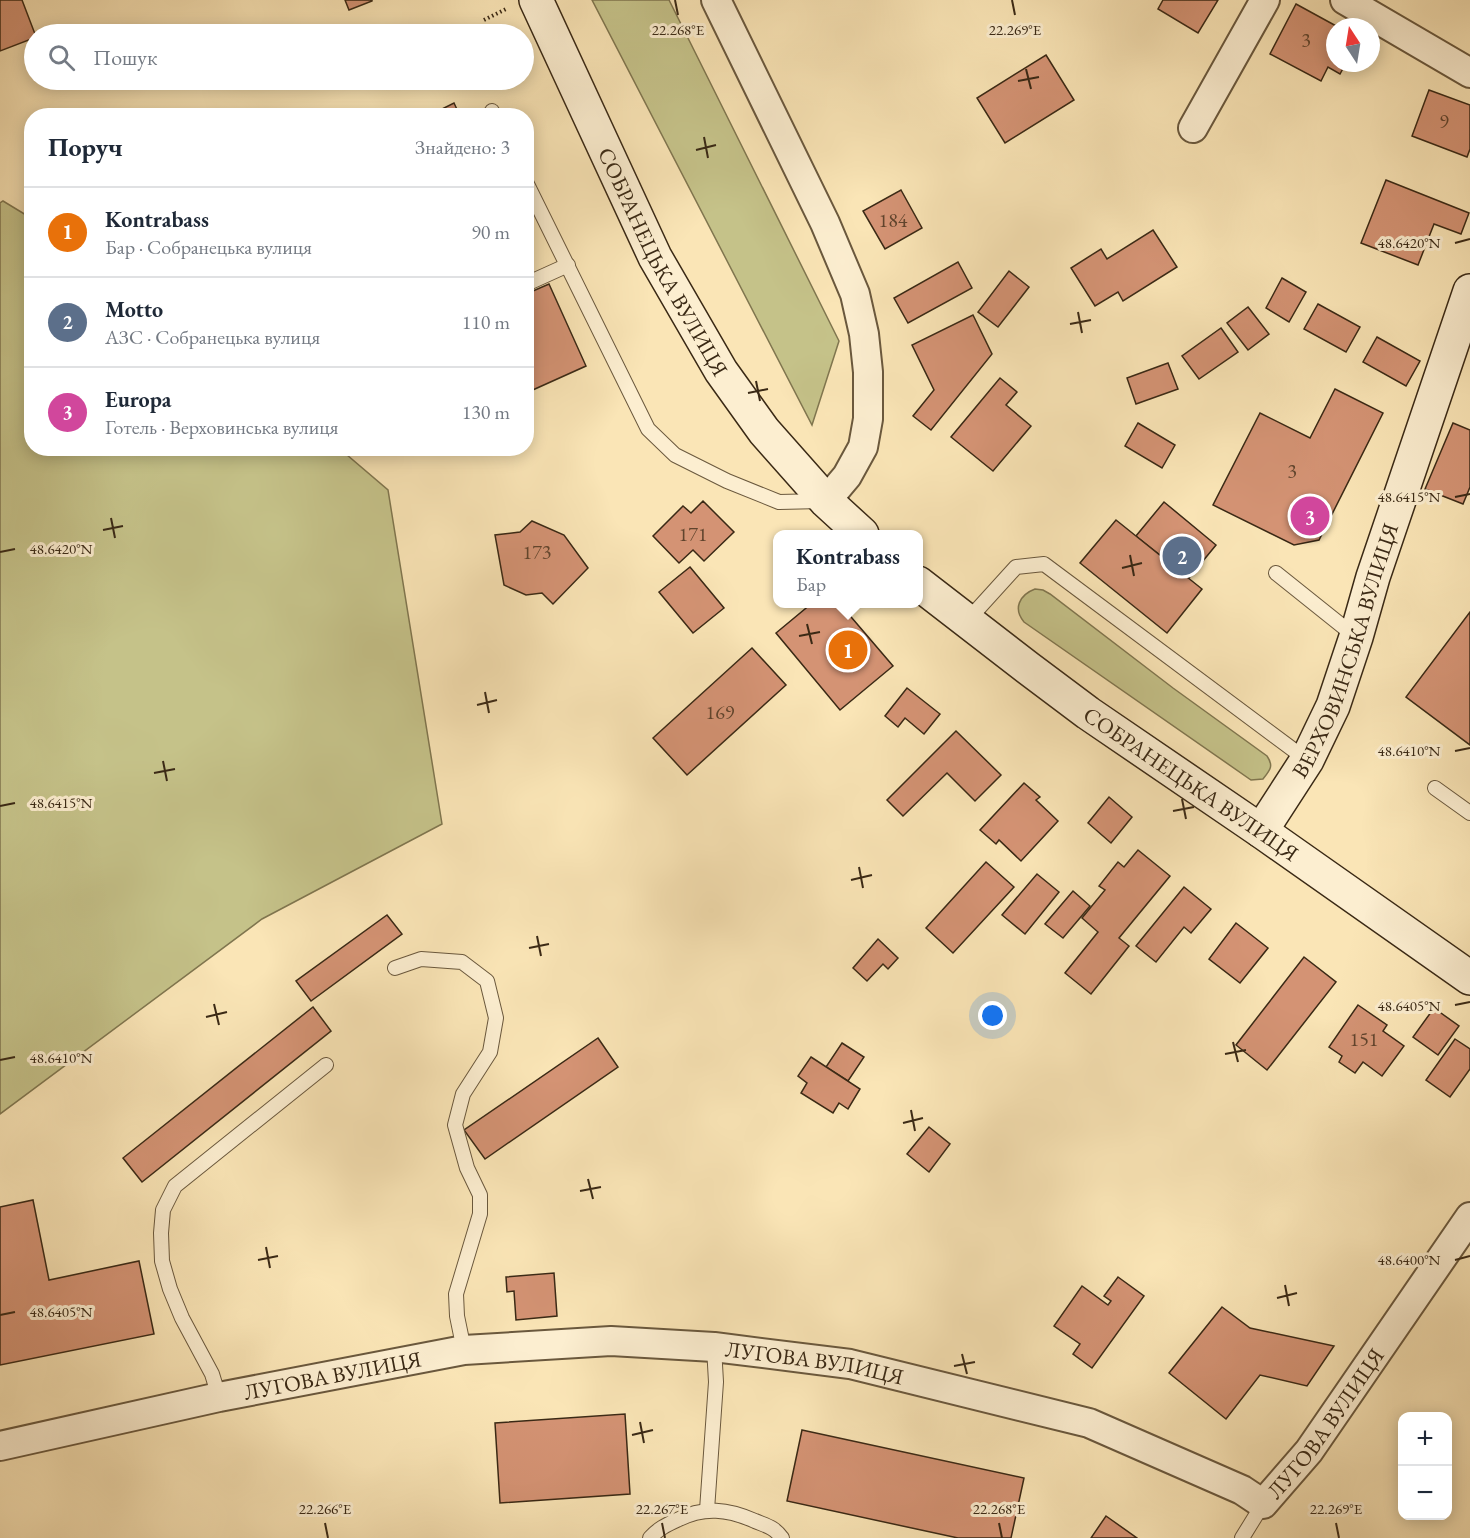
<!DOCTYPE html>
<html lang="uk">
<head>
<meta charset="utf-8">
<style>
  :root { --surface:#fff; --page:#f6f6f7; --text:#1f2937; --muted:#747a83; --line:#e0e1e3; --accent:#db2777 }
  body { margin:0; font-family:"EB Garamond",serif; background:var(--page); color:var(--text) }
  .controls { position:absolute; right:18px; bottom:18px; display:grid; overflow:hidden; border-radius:12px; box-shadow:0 3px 15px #0003 }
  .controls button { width:54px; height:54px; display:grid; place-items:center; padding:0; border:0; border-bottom:2px solid var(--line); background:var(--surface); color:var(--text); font:30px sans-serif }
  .compass { position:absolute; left:1326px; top:18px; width:54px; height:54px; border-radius:50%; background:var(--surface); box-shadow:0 3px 15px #0003; rotate:348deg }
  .you { position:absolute; left:993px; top:1016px; width:21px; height:21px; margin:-15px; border:4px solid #fff; border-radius:50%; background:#1a73e8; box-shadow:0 0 0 9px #1a73e833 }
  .badge { display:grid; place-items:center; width:39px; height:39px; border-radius:50%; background:var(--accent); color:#fff; font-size:20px; font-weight:700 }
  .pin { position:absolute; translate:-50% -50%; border:3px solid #fff; box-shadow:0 2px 6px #0006 }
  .popup { position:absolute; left:773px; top:530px; width:150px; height:78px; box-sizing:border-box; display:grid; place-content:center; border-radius:12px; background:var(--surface); filter:drop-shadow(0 2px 4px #0005); font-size:20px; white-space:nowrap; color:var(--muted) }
  .popup b { font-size:22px; color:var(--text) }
  .popup::after { content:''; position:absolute; left:50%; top:100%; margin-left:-12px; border:12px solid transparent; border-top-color:var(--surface) }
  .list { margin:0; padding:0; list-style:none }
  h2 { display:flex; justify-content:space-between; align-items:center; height:78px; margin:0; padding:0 24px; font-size:26px }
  h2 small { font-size:20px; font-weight:400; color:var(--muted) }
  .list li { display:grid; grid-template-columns:39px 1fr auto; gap:18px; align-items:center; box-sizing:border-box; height:90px; padding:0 24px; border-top:2px solid var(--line) }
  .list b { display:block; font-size:22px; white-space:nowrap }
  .list p { margin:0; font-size:20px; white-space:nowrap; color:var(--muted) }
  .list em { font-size:20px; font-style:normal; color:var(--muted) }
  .icon { flex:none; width:33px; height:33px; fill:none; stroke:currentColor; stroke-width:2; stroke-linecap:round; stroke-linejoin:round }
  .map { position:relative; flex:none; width:1470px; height:1538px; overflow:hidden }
  .search { position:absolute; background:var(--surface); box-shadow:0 3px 15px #0003; left:24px; top:24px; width:510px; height:66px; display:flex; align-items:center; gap:15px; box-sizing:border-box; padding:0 21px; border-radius:33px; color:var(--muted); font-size:22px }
  .panel { position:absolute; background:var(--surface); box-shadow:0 3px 15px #0003; left:24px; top:108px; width:510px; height:348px; border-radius:24px }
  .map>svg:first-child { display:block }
  .green { fill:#c5c289; stroke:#80764f; stroke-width:1.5 }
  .building { fill:#d49374; stroke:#3a2915; stroke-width:1.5 }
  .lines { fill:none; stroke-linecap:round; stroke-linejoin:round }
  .lane-casing { stroke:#6a583d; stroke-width:16 }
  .street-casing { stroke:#6a583d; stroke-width:32 }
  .secondary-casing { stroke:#3a2915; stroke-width:36 }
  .path { stroke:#3a2915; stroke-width:4; stroke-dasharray:1.5 3; stroke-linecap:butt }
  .lane { stroke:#fceed0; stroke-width:14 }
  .street { stroke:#fceed0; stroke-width:28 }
  .secondary { stroke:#fceed0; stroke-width:33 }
  .ticks { fill:none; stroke:#3a2915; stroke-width:2 }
  .labels { text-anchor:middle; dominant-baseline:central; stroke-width:6; stroke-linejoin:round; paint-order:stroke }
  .number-label { font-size:20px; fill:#60442d }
  .street-label { font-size:22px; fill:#3a2915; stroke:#fceed0 }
  .ticks-label { font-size:15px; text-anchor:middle; fill:#3a2915; stroke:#fceed0; stroke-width:6; stroke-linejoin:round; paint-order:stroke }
</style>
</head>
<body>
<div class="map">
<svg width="1470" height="1538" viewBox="0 0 1470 1538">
  <rect width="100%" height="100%" fill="#fae5b6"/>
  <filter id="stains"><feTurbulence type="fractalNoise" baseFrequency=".00333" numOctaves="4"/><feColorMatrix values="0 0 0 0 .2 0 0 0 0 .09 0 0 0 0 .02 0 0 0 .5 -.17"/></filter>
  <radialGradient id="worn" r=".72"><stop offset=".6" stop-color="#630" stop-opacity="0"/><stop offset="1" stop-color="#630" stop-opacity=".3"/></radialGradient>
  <g class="green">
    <polygon points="592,0 669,0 839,341 812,425"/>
    <polygon points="3,201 31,218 32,448 340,449 388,490 442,824 262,919 0,1114 0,203"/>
    <path d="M1035,589l8,1 7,4 123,94 94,68c7,10 3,14 -4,23l-12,1 -227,-158c-11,-13 -5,-27 11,-33z"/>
  </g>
  <g class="building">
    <polygon points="0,0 22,0 35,34 34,38 0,51"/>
    <polygon points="345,0 372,0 372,1 349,10"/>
    <polygon points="1163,0 1218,0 1198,33 1158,9"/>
    <polygon points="1296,4 1338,27 1335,27 1335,63 1346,63 1340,74 1328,67 1321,81 1270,54"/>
    <polygon points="1046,55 1074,100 1005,143 977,98"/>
    <polygon points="1429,90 1470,105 1470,149 1467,157 1412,136"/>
    <polygon points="454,103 460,116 428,116"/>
    <polygon points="1386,180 1469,213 1461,234 1434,224 1418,265 1361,243"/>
    <polygon points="901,190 922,228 885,249 863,211"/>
    <polygon points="1153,230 1177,267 1123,301 1118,292 1095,306 1071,268 1101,249 1107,259"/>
    <polygon points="958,262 972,288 908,323 894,298"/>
    <polygon points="1009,271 1029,287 998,327 978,312"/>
    <polygon points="1282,278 1306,292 1289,322 1266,308"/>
    <polygon points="549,284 586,366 526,393 526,294"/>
    <polygon points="1318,304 1360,327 1346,352 1304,329"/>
    <polygon points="1248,307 1269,334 1248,350 1227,323"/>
    <polygon points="973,315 992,354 931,430 913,416 934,390 912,345"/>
    <polygon points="1221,328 1238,352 1199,379 1182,356"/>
    <polygon points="1377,337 1420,361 1406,386 1363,362"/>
    <polygon points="1168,363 1178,389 1136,404 1127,378"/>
    <polygon points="1000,378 1017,392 1006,405 1031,426 993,471 951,437"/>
    <polygon points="1335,389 1383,413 1319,540 1294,545 1213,505 1260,413 1310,438"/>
    <polygon points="1138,423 1175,445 1162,468 1125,446"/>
    <polygon points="1453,423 1470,430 1470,487 1463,504 1425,489"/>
    <polygon points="703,501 734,532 704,561 693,550 679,563 653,536 683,506 691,513"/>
    <polygon points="1164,502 1216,545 1189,578 1136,536"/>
    <polygon points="1116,520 1202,589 1167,633 1080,563"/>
    <polygon points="532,521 564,535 588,568 553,604 542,593 526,595 504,585 495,535 520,532"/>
    <polygon points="690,567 724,608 693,633 659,592"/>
    <polygon points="811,604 840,604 893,666 840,710 776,633"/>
    <polygon points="1470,612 1470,745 1406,697"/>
    <polygon points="752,648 786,685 687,775 653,738"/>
    <polygon points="907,688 940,714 924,734 905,718 898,727 885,716"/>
    <polygon points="956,731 1001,775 975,801 947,773 903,816 887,800"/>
    <polygon points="1024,783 1040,797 1036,800 1058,821 1021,861 999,840 996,844 980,830"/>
    <polygon points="1109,797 1132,817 1111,843 1088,823"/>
    <polygon points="1138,850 1170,876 1119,938 1129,946 1091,994 1065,973 1098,932 1082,918 1105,890 1099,886 1118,862 1124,867"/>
    <polygon points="986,862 1014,887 953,953 926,928"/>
    <polygon points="1037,874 1059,892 1025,934 1002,915"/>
    <polygon points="1184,887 1211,909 1191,933 1184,927 1156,962 1136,946"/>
    <polygon points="1073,891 1090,906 1063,938 1045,924"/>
    <polygon points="387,915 402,934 311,1001 296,981"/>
    <polygon points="1236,923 1268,948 1240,983 1209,959"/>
    <polygon points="878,939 898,958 888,969 883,964 867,981 853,968"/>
    <polygon points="1304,957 1336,982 1267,1070 1236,1045"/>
    <polygon points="1358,1005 1387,1025 1383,1031 1404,1046 1382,1076 1363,1062 1355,1073 1339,1062 1342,1056 1329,1047"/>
    <polygon points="313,1007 331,1031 142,1182 123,1158"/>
    <polygon points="1434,1008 1459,1026 1438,1055 1413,1037"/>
    <polygon points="598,1038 618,1067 485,1159 464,1130"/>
    <polygon points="1455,1039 1470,1049 1470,1069 1450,1097 1426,1080"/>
    <polygon points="842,1043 864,1057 848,1081 826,1067"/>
    <polygon points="811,1057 860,1089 848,1109 839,1103 833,1113 801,1093 807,1083 798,1076"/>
    <polygon points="929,1127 950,1144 929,1172 907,1154"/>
    <polygon points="33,1200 49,1280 139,1261 154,1334 0,1365 0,1207"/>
    <polygon points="554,1273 557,1316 516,1320 514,1291 507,1292 506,1277"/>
    <polygon points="1118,1277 1144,1296 1092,1368 1073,1354 1080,1344 1054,1326 1082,1286 1108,1305 1111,1301 1104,1296"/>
    <polygon points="1222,1307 1250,1328 1334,1346 1307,1386 1260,1375 1226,1419 1169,1373"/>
    <polygon points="625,1414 630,1494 500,1503 495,1423"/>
    <polygon points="802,1430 1024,1478 1011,1538 958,1538 787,1501"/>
    <polygon points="1106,1516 1137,1538 1091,1538"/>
  </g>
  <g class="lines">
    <defs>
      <g id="lane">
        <polyline points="492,111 494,116"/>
        <polyline points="526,182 648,429 675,455 727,481 779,502 821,501"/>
        <polyline points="526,284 568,265"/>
        <polyline points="1276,573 1356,637"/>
        <polyline points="967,621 1016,567 1044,564 1307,760"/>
        <polyline points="1435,788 1470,813"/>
        <polyline points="395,968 421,959 462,962 487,981 496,1018 490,1052 463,1094 455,1125 467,1168 480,1195 480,1214 456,1294 457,1316 464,1350"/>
        <polyline points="219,1397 212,1374 182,1318 170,1289 162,1261 161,1233 163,1210 175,1186 326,1065"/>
        <polyline points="707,1510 716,1382 714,1347"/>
        <path d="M650,1538c8,-9 16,-13 27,-18 27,-14 51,-11 78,1 12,5 19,6 27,17"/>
        <polyline points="1242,1538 1263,1504"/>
      </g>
      <g id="street">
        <polyline points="716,0 825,223 855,294 864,334 868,372 868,419 863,447 847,476 826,501"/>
        <polyline points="1345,0 1470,73"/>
        <polyline points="1193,128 1265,0"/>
        <path id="s1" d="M0,1446l219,-49 245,-47 147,-9 103,6 136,17 239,59 153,67 21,14 46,-53 161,-234"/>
      </g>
      <g id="secondary">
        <path id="s2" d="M536,0l119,257 66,114 43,60 62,70 36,33"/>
        <path id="s3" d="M918,583l110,85 60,45 173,118 209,147"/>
        <path id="s4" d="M1261,831l46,-71 26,-54 23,-69 17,-60 97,-286"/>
      </g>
    </defs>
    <use href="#lane" class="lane-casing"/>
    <use href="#street" class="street-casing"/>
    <use href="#secondary" class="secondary-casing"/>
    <polyline class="path" points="484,20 508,8"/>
    <use href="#lane" class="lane"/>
    <use href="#street" class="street"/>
    <use href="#secondary" class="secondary"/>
  </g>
  <path class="ticks" d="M675,0l3,15M1012,0l3,15M1026,69l5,20M1018,81l21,-4M704,137l4,21M696,150l20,-5M1455,243l15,-4M1078,312l4,21M1070,324l21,-4M756,381l4,20M748,393l20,-4M1455,497l15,-3M111,518l4,20M103,530l20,-4M0,552l15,-3M1130,555l4,21M1122,568l20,-5M807,624l5,20M799,636l21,-4M485,692l4,21M477,705l20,-5M1455,751l15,-3M163,761l4,20M154,773l21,-4M1182,799l4,20M0,806l15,-3M1173,811l21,-4M859,867l4,21M851,880l21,-5M537,936l4,20M529,948l20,-4M214,1004l5,21M1455,1005l15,-3M206,1017l21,-5M1233,1042l5,20M1225,1054l21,-4M0,1060l15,-3M911,1110l4,21M903,1123l20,-5M588,1179l5,20M580,1191l21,-4M266,1247l4,21M258,1260l20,-4M1455,1260l15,-4M1285,1285l4,21M1277,1298l20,-5M0,1315l15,-3M962,1354l5,20M954,1366l21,-4M640,1422l4,21M632,1435l21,-5M325,1523l3,15M662,1523l3,15M999,1523l3,15M1336,1523l3,15"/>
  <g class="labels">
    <g class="number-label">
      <text x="1306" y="40">3</text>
      <text x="1444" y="121">9</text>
      <text x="893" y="220">184</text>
      <text x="1292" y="471">3</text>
      <text x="693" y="534">171</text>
      <text x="537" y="552">173</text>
      <text x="720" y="712">169</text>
      <text x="1364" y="1039">151</text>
    </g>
    <g class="street-label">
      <text stroke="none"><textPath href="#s2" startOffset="291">СОБРАНЕЦЬКА ВУЛИЦЯ</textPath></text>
      <text stroke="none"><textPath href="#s4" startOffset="201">ВЕРХОВИНСЬКА ВУЛИЦЯ</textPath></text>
      <text stroke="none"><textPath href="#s3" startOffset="339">СОБРАНЕЦЬКА ВУЛИЦЯ</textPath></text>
      <text stroke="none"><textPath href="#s1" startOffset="826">ЛУГОВА ВУЛИЦЯ</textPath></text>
      <text stroke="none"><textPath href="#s1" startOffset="340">ЛУГОВА ВУЛИЦЯ</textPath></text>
      <text stroke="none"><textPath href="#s1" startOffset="1402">ЛУГОВА ВУЛИЦЯ</textPath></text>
    </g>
  </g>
  <g class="ticks-label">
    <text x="678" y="35">22.268°E</text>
    <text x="1015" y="35">22.269°E</text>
    <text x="1409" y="248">48.6420°N</text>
    <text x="1409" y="502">48.6415°N</text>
    <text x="61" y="554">48.6420°N</text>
    <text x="1409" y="756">48.6410°N</text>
    <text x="61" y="808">48.6415°N</text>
    <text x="1409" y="1011">48.6405°N</text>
    <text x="61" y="1063">48.6410°N</text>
    <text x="1409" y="1265">48.6400°N</text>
    <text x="61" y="1317">48.6405°N</text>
    <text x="325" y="1514">22.266°E</text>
    <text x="662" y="1514">22.267°E</text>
    <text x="999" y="1514">22.268°E</text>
    <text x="1336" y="1514">22.269°E</text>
  </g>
  <rect width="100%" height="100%" filter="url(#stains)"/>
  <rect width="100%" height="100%" fill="url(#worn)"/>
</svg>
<div class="controls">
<button>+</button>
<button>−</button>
</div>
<svg class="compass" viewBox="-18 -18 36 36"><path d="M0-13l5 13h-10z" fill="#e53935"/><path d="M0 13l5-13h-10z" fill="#747a83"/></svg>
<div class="you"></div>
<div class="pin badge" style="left:848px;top:650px;background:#e8710a">1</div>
<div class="popup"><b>Kontrabass</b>Бар</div>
<div class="pin badge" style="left:1182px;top:556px;background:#5c6f8a">2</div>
<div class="pin badge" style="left:1310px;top:516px;background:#d1479c">3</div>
<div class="search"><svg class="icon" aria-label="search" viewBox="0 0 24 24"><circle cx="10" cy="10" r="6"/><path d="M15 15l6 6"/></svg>Пошук</div>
<section class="panel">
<h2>Поруч<small>Знайдено: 3</small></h2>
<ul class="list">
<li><span class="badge" style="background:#e8710a">1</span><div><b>Kontrabass</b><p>Бар · Собранецька вулиця</p></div><em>90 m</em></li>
<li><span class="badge" style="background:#5c6f8a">2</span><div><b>Motto</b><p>АЗС · Собранецька вулиця</p></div><em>110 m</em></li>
<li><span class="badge" style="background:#d1479c">3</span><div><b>Europa</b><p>Готель · Верховинська вулиця</p></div><em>130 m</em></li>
</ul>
</section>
</div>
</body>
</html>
